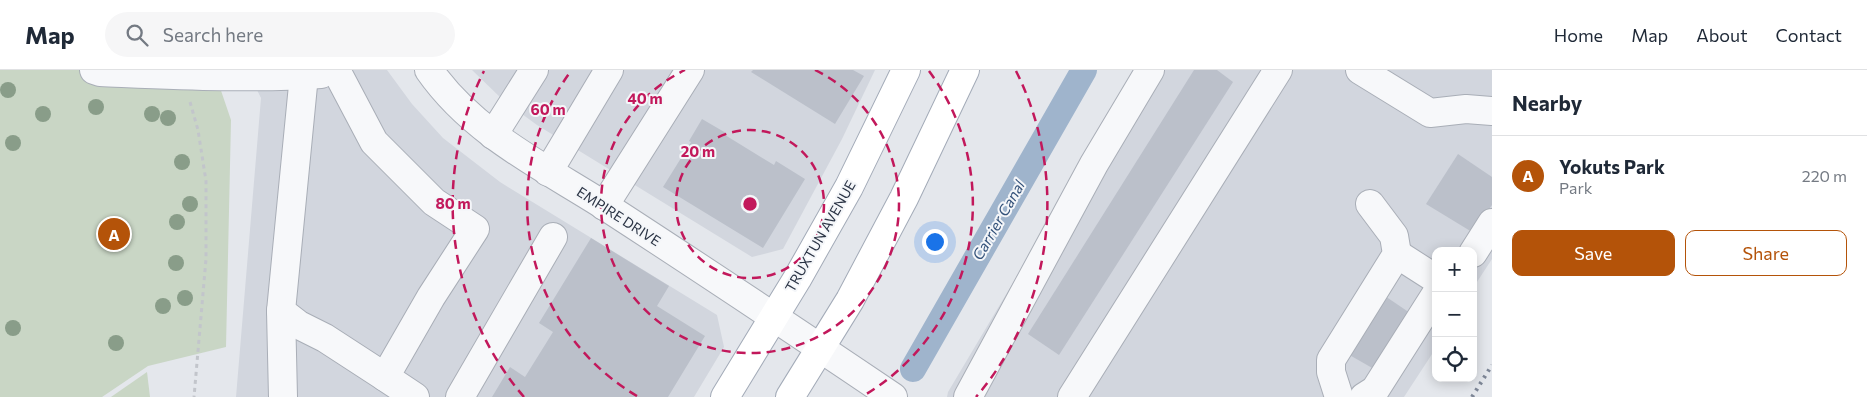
<!DOCTYPE html>
<html lang="en">
<head>
<meta charset="utf-8">
<style>
  :root { --surface:#fff; --page:#f6f6f7; --text:#1f2937; --muted:#747a83; --line:#e0e1e3; --accent:#b45309 }
  body { margin:0; font-family:Commissioner,sans-serif; background:var(--page); color:var(--text) }
  .controls { position:absolute; right:15px; bottom:15px; display:grid; overflow:hidden; border-radius:10px; box-shadow:0 2px 12px #0003 }
  .controls button { width:45px; height:45px; display:grid; place-items:center; padding:0; border:0; border-bottom:1px solid var(--line); background:var(--surface); color:var(--text); font:25px sans-serif }
  .you { position:absolute; left:934px; top:171px; width:18px; height:18px; margin:-12px; border:4px solid #fff; border-radius:50%; background:#1a73e8; box-shadow:0 0 0 8px #1a73e833 }
  .badge { display:grid; place-items:center; width:32px; height:32px; border-radius:50%; background:var(--accent); color:#fff; font-size:16px; font-weight:700 }
  .pin { position:absolute; translate:-50% -50%; border:2px solid #fff; box-shadow:0 1px 5px #0006 }
  .list { margin:0; padding:0; list-style:none }
  h2 { display:flex; justify-content:space-between; align-items:center; height:65px; margin:0; padding:0 20px; font-size:21px }
  h2 small { font-size:16px; font-weight:400; color:var(--muted) }
  .list li { display:grid; grid-template-columns:32px 1fr auto; gap:15px; align-items:center; box-sizing:border-box; height:80px; padding:0 20px; border-top:1px solid var(--line) }
  .list b { display:block; font-size:19px; white-space:nowrap }
  .list p { margin:0; font-size:16px; white-space:nowrap; color:var(--muted) }
  .list em { font-size:16px; font-style:normal; color:var(--muted) }
  .actions { display:flex; gap:10px; padding:15px 20px }
  .actions a { flex:1; padding:11px 0; border:1px solid var(--accent); border-radius:10px; text-align:center; font-size:18px; color:var(--accent) }
  .actions .main { background:var(--accent); color:#fff }
  .icon { flex:none; width:28px; height:28px; fill:none; stroke:currentColor; stroke-width:2; stroke-linecap:round; stroke-linejoin:round }
  .map { position:relative; flex:none; width:1492px; height:327px; overflow:hidden }
  header { display:flex; align-items:center; gap:30px; box-sizing:border-box; height:70px; padding:0 25px; background:var(--surface); border-bottom:1px solid var(--line) }
  header strong { font-size:24px }
  nav { display:flex; gap:28px; margin-inline-start:auto; font-size:18px }
  .search { width:350px; height:45px; background:var(--page); display:flex; align-items:center; gap:12px; box-sizing:border-box; padding:0 18px; border-radius:28px; color:var(--muted); font-size:19px }
  main { display:flex }
  aside { flex:1; background:var(--surface) }
  .map>svg:first-child { display:block }
  .built { fill:#d2d6de }
  .green { fill:#c9d6c5 }
  .lines { fill:none; stroke-linecap:round; stroke-linejoin:round }
  .canal { stroke:#9fb4cc; stroke-width:26 }
  .building { fill:#bbc0ca }
  .minor-casing { stroke:#a9aeb7; stroke-width:30 }
  .major-casing { stroke:#a3abb8; stroke-width:30 }
  .path { stroke:#c2c5cb; stroke-width:3; stroke-dasharray:4 4; stroke-linecap:butt }
  .minor { stroke:#f7f8fa; stroke-width:28 }
  .major { stroke:#fff; stroke-width:28 }
  .rail { stroke:#7d8696; stroke-width:4; stroke-dasharray:2.5 5; stroke-linecap:butt }
  .tree { fill:#899d89 }
  .ring { fill:none; stroke:#c2185b; stroke-width:2.5; stroke-dasharray:9 6 }
  .labels { text-anchor:middle; dominant-baseline:central; stroke-width:4; stroke-linejoin:round; paint-order:stroke }
  .street-label { font-size:14px; fill:#2b3445; stroke:#f4f6f9 }
  .water-label { font-size:15px; font-style:italic; fill:#34527a; stroke:#f4f6f9 }
  .centre { fill:#c2185b; stroke:#f4f6f9; stroke-width:2.5 }
  .ring-label { font-size:15px; text-anchor:middle; font-weight:bold; fill:#c2185b; stroke:#f4f6f9; stroke-width:4; stroke-linejoin:round; paint-order:stroke }
</style>
</head>
<body>
<header>
<strong>Map</strong>
<div class="search"><svg class="icon" aria-label="search" viewBox="0 0 24 24"><circle cx="10" cy="10" r="6"/><path d="M15 15l6 6"/></svg>Search here</div>
<nav><a>Home</a><a>Map</a><a>About</a><a>Contact</a></nav>
</header>
<main>
<div class="map">
<svg width="1492" height="327" viewBox="0 0 1492 327">
  <rect width="100%" height="100%" fill="#e4e7ec"/>
  <g class="built">
    <polygon points="247,0 387,0 412,34 443,68 500,112 717,245 724,277 694,327 236,327 261,28"/>
    <polygon points="472,0 875,0 842,69 783,179 752,187 537,55 503,30"/>
    <polygon points="1135,0 1492,0 1492,189 1473,218 1473,181 1436,181 1436,278 1404,327 947,327 948,322 1125,24"/>
  </g>
  <g class="green">
    <polygon points="0,0 214,0 231,50 226,277 148,296 102,327 0,327"/>
    <polygon points="147,302 150,327 111,327"/>
  </g>
  <g class="lines">
    <polyline class="canal" points="913,299 1084,0"/>
  </g>
  <g class="building">
    <polygon points="753,0 853,0 864,6 835,54 751,2"/>
    <polygon points="1194,0 1217,0 1233,12 1059,285 1028,264"/>
    <polygon points="702,49 726,63 725,65 774,95 776,91 805,109 763,178 663,117 691,72 689,71"/>
    <polygon points="1458,84 1492,107 1492,135 1472,162 1426,134"/>
    <polygon points="591,168 669,216 657,236 705,266 668,327 492,327 510,297 525,307 553,262 539,253"/>
    <polygon points="1382,224 1410,243 1374,299 1346,283"/>
  </g>
  <g class="lines">
    <defs>
      <g id="minor">
        <path d="M94,0l6,2c74,3 148,7 221,2"/>
        <polyline points="336,0 374,72 434,132 475,159 431,227 385,307 415,327"/>
        <path d="M429,0c44,63 113,96 176,136 97,63 193,127 288,191"/>
        <polyline points="1360,0 1430,43 1466,39 1492,41"/>
        <polyline points="304,5 281,241 299,255 325,268 385,307"/>
        <polyline points="493,65 534,0"/>
        <polyline points="548,102 609,0"/>
        <polyline points="604,136 690,0"/>
        <polyline points="1473,183 1492,153"/>
        <polyline points="1397,184 1436,209"/>
        <polyline points="281,241 283,327"/>
        <polyline points="460,327 553,167"/>
        <polyline points="968,327 1094,94 1150,0"/>
        <polyline points="1072,327 1278,0"/>
        <polyline points="1339,327 1331,302 1331,290 1397,184 1394,166 1370,134"/>
        <polyline points="1364,327 1375,320 1436,224"/>
      </g>
      <g id="major">
        <polyline points="725,327 797,209 849,117 906,0"/>
        <polyline points="790,327 850,230 904,128 965,0"/>
      </g>
    </defs>
    <use href="#minor" class="minor-casing"/>
    <use href="#major" class="major-casing"/>
    <polyline class="path" points="190,32 198,60 206,111 206,189 194,327"/>
    <use href="#minor" class="minor"/>
    <use href="#major" class="major"/>
    <polyline class="rail" points="1472,327 1492,295"/>
  </g>
  <g class="tree">
    <circle cx="8" cy="20" r="8"/>
    <circle cx="96" cy="37" r="8"/>
    <circle cx="43" cy="44" r="8"/>
    <circle cx="152" cy="44" r="8"/>
    <circle cx="168" cy="48" r="8"/>
    <circle cx="13" cy="73" r="8"/>
    <circle cx="182" cy="92" r="8"/>
    <circle cx="190" cy="134" r="8"/>
    <circle cx="177" cy="152" r="8"/>
    <circle cx="176" cy="193" r="8"/>
    <circle cx="185" cy="228" r="8"/>
    <circle cx="163" cy="236" r="8"/>
    <circle cx="13" cy="258" r="8"/>
    <circle cx="116" cy="273" r="8"/>
  </g>
  <g class="ring">
    <circle cx="750" cy="134" r="74"/>
    <path d="M815 0A149 149 0 1 1 685 0"/>
    <path d="M637 326A223 223 0 0 1 571 1M929 1A223 223 0 0 1 863 326"/>
    <path d="M524 327A297 297 0 0 1 484 1M1016 1A297 297 0 0 1 976 327"/>
  </g>
  <g class="labels">
    <g class="street-label">
      <text transform="translate(619 146) rotate(33)">EMPIRE DRIVE</text>
      <text transform="translate(820 166) rotate(-60)">TRUXTUN AVENUE</text>
    </g>
    <g class="water-label">
      <text transform="translate(998 150) rotate(-60)">Carrier Canal</text>
    </g>
  </g>
  <circle cx="750" cy="134" r="8" class="centre"/>
  <g class="ring-label">
    <text x="645" y="34">40 m</text>
    <text x="548" y="45">60 m</text>
    <text x="698" y="87">20 m</text>
    <text x="453" y="139">80 m</text>
  </g>
</svg>
<div class="controls">
<button>+</button>
<button>−</button>
<button><svg class="icon" aria-label="locate" viewBox="0 0 24 24"><circle cx="12" cy="12" r="6"/><path d="M12 2v4M12 18v4M2 12h4M18 12h4"/></svg></button>
</div>
<div class="you"></div>
<div class="pin badge" style="left:114px;top:164px">A</div>
</div>
<aside>
<h2>Nearby<small></small></h2>
<ul class="list">
<li><span class="badge">A</span><div><b>Yokuts Park</b><p>Park</p></div><em>220 m</em></li>
</ul>
<div class="actions"><a class="main">Save</a><a>Share</a></div>
</aside>
</main>
</body>
</html>
